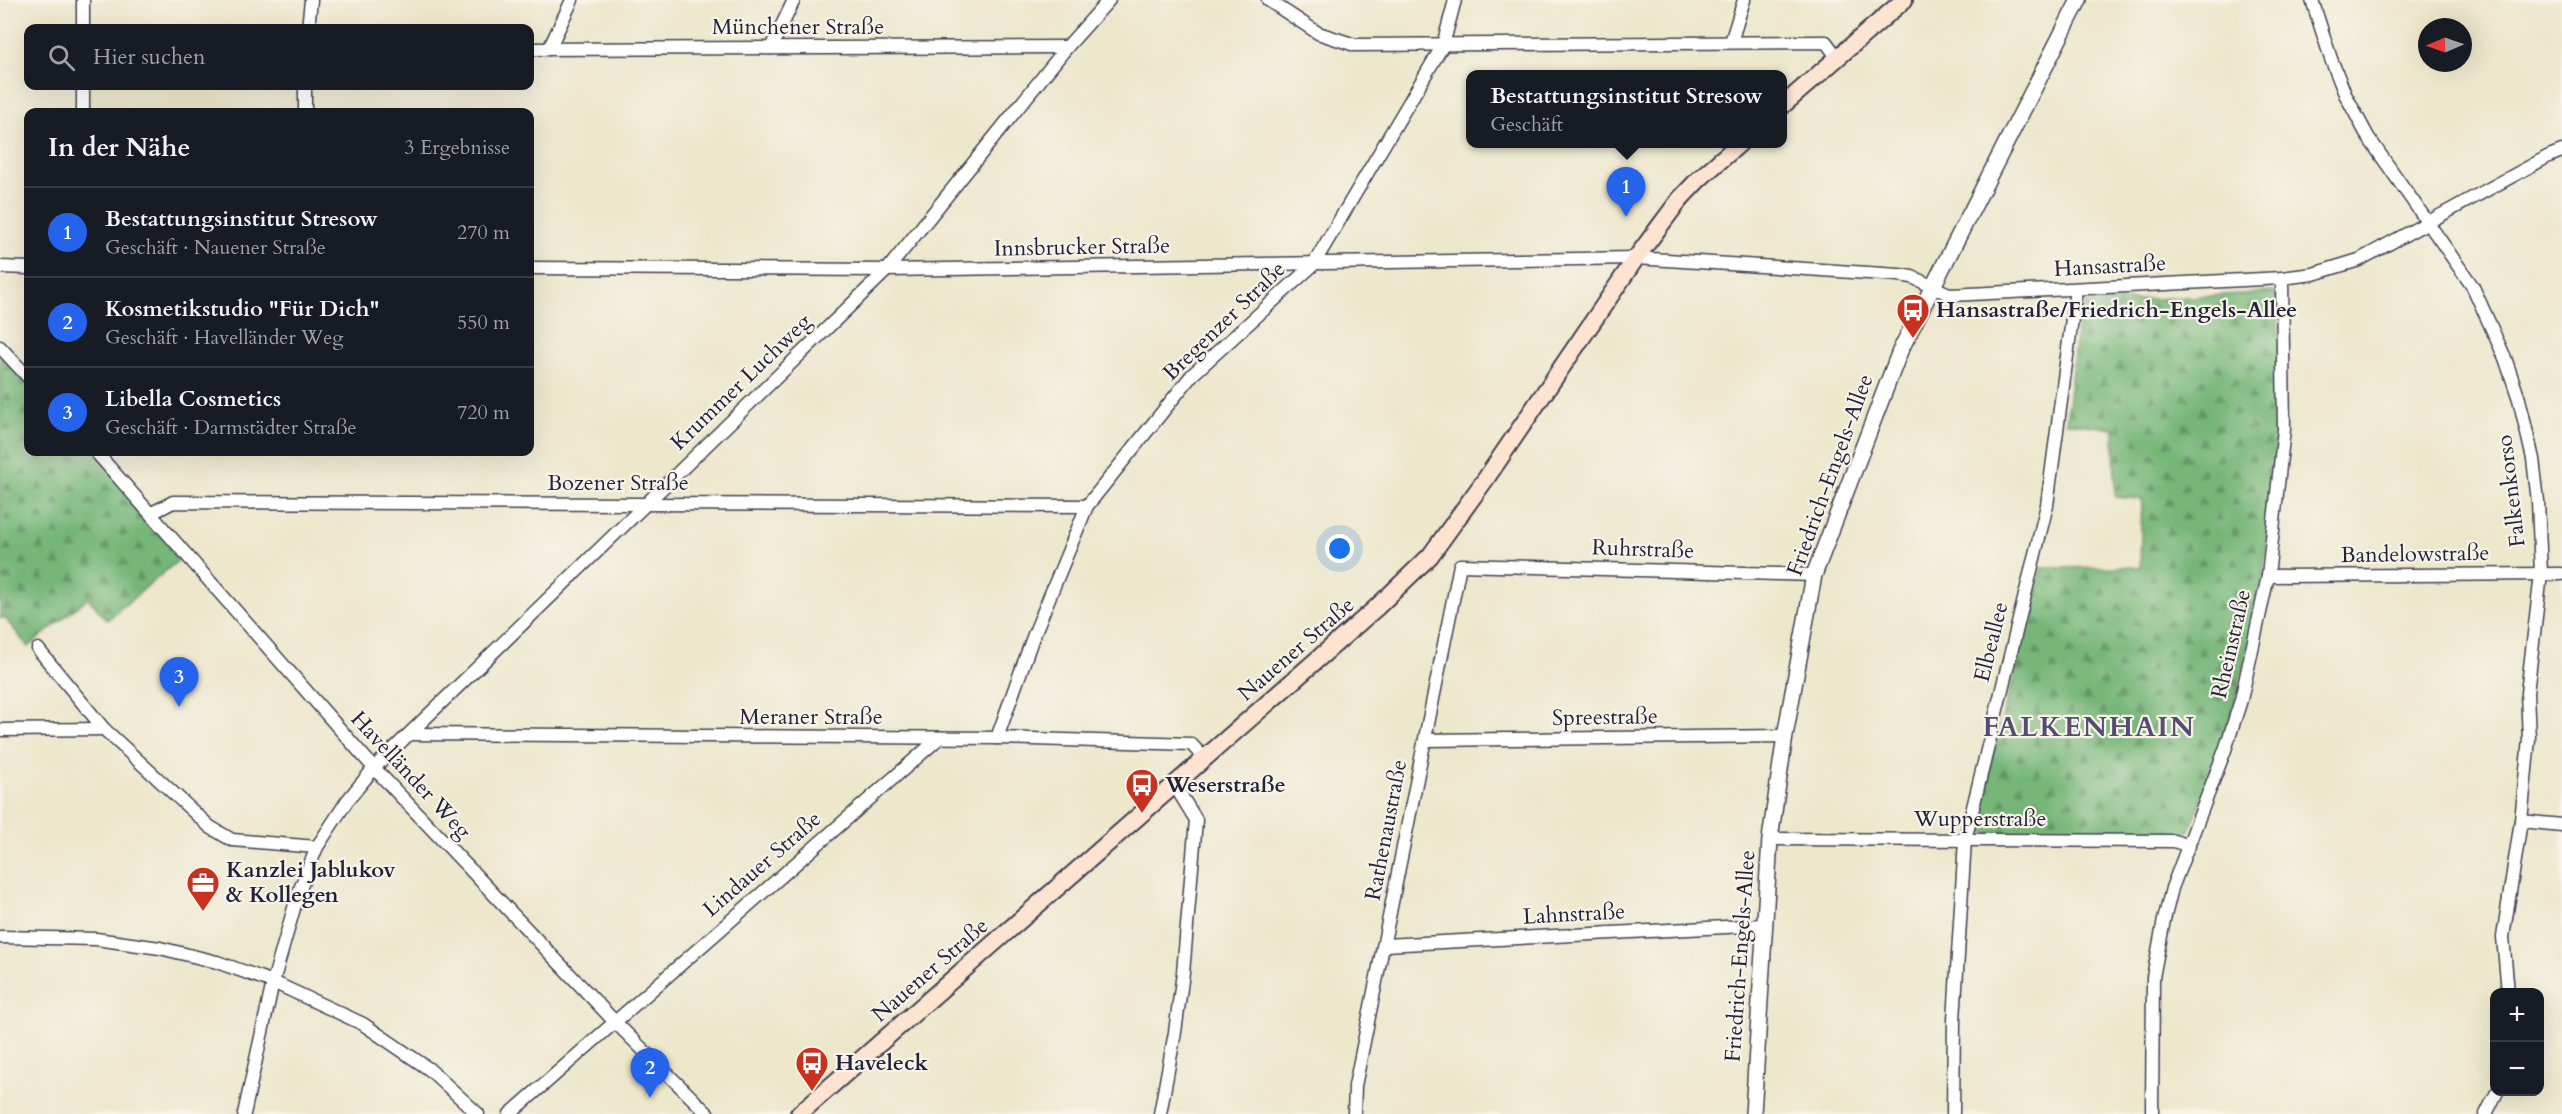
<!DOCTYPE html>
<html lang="de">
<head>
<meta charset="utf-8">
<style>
  :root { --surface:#171b24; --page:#20242c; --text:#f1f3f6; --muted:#9ea1a6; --line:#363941; --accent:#2563eb }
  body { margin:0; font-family:Cardo,serif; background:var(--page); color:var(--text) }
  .controls { position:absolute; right:18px; bottom:18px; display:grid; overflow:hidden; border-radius:12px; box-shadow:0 6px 24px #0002 }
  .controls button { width:54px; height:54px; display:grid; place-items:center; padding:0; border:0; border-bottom:2px solid var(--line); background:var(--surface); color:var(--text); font:30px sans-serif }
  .compass { position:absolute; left:2418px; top:18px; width:54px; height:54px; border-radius:50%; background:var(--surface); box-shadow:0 6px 24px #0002; rotate:268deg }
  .you { position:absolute; left:1340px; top:549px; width:21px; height:21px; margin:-15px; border:4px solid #fff; border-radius:50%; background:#1a73e8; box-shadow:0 0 0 9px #1a73e833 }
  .badge { display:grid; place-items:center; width:39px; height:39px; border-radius:50%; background:var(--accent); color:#fff; font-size:20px; font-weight:700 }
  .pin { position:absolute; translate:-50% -50px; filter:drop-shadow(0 2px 3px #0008) }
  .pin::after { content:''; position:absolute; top:32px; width:21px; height:18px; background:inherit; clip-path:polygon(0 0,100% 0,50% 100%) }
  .popup { position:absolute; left:1466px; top:70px; width:321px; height:78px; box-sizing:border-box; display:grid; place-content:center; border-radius:12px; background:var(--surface); filter:drop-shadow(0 2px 4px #0005); font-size:20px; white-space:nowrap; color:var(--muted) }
  .popup b { font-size:22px; color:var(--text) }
  .popup::after { content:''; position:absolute; left:50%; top:100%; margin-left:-12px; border:12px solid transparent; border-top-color:var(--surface) }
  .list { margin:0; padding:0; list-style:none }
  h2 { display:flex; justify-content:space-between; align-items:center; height:78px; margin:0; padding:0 24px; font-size:26px }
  h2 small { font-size:20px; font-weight:400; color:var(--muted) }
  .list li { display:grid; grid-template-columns:39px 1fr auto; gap:18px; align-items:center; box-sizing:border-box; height:90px; padding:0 24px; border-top:2px solid var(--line) }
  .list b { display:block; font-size:22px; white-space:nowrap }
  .list p { margin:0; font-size:20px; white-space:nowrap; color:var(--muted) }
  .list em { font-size:20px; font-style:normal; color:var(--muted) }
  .icon { flex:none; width:33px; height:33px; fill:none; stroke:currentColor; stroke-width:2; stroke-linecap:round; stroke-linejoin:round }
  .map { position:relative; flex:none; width:2562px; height:1114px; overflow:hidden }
  .search { position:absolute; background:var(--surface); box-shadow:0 6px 24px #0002; left:24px; top:24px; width:510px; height:66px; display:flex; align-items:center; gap:15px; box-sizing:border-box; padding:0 21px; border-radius:12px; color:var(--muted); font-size:22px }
  .panel { position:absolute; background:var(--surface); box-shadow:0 6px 24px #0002; left:24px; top:108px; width:510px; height:348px; border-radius:12px }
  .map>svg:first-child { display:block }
  .forest { fill:url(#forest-firs); stroke:#4c6c5a; stroke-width:1.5 }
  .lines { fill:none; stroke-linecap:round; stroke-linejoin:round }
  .minor-casing { stroke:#404051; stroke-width:15 }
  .tertiary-casing { stroke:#404051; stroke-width:18 }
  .secondary-casing { stroke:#404051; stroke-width:20 }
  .minor { stroke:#fff; stroke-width:12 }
  .tertiary { stroke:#fff; stroke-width:15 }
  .secondary { stroke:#fde4d1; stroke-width:16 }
  .labels { text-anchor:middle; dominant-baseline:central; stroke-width:4.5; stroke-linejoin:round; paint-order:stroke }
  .street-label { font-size:22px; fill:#22223b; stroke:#f7f3e8 }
  .poi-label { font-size:22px; font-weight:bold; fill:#22223b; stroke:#f7f3e8; text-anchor:start }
  .district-label { font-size:28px; font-weight:bold; letter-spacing:1.5px; fill:#544c73; stroke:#f7f3e8 }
</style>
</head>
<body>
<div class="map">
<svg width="2562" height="1114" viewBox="0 0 2562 1114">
  <defs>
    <pattern id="forest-firs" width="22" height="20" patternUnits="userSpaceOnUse" patternTransform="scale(1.5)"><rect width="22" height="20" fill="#76b678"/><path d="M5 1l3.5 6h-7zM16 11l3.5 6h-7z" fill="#609464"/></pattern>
  </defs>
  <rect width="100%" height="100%" fill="#f7f3e8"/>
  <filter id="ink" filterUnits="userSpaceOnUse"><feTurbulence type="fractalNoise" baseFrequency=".0167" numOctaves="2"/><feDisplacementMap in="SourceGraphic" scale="12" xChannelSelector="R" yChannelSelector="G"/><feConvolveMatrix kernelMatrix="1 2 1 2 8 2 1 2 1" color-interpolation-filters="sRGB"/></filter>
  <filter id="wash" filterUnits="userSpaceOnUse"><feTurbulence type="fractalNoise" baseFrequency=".008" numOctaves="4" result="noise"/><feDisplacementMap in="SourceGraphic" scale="24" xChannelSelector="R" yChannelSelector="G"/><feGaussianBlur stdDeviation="1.35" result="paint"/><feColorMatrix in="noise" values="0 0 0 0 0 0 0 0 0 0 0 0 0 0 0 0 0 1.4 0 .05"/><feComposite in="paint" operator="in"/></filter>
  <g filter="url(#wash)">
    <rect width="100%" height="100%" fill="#ede7cc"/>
    <g class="forest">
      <polygon points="2273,292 2278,297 2279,429 2264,571 2236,699 2221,748 2190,830 2181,836 1979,833 1976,819 2041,568 2140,567 2142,499 2115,497 2114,429 2066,422 2079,311 2087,303"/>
      <polygon points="0,347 28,377 28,452 96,452 186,554 107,620 88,598 28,647 5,618 0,618"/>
    </g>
  </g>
  <g filter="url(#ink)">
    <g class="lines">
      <defs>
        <g id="minor">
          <polyline points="83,0 83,28"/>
          <polyline points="1268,0 1318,33 1355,45 1826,42 1837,57"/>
          <polyline points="2312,0 2331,59 2345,94 2368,137 2473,287 2505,358 2519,399 2533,459 2538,501 2541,574 2527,693 2529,739 2521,821 2503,937 2508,992"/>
          <polyline points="308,28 311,0"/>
          <polyline points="1731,42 1744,0"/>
          <polyline points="771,48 794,0"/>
          <polyline points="530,49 1067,47"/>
          <polyline points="549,49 572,0"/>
          <polyline points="83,86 83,112"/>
          <polyline points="305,86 305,112"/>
          <polyline points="0,267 28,268"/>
          <polyline points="530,268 887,270 1636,258 1899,275 1912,277 1951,295 2282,278 2313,274 2359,260 2549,156 2562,151"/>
          <polyline points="0,347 28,377"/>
          <polyline points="96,452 374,768 614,1021 708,1114"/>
          <polyline points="152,513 173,502 1087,506"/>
          <polyline points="2268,576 2562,574"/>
          <polyline points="38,649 104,729 210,827 232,840 317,847"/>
          <polyline points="0,730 104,729"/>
          <polyline points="411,734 997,738 1191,744 1204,758"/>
          <polyline points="997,738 1033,637 1087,506 1192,375 1313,265 1443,45 1455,0"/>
          <polyline points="1425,740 1785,736"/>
          <polyline points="2521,821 2562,825"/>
          <polyline points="1770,839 2174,841 2189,846"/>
          <polyline points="0,937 96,939 160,948 217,962 273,982 363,1024 429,1069 478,1114"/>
          <polyline points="1385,945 1764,925"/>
          <polyline points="244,1114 273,982 298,894 317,847 347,801 374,768 887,270 1067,47 1109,0"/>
          <polyline points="510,1114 938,739"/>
          <polyline points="1160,1114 1175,1032 1183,973 1196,820 1174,784"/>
          <polyline points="1354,1114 1355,1086 1460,565 1814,575"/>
          <polyline points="1953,1114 1954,1020 1965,840 2047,505 2076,289"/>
          <polyline points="2152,1114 2153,977 2164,920 2172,888 2225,750 2241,700 2268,576 2284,429 2282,278"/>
          <polyline points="2486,1114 2497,1092"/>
        </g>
        <polyline id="tertiary" points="1753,1114 1770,839 1785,736 1814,575 1900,351 2079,0"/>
        <g id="secondary">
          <polyline points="1782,106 1904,0"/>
          <polyline points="799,1114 1376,608 1430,556 1485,480 1636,258 1680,199 1699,179 1739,144"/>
        </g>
      </defs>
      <use href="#minor" class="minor-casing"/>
      <use href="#tertiary" class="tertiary-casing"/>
      <use href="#secondary" class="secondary-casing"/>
      <use href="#minor" class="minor"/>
      <use href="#tertiary" class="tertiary"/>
      <use href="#secondary" class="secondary"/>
    </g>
  </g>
  <defs>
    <symbol id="bus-pin" viewBox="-11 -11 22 30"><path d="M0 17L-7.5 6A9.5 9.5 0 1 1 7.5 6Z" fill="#c8321e" stroke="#f7f3e8"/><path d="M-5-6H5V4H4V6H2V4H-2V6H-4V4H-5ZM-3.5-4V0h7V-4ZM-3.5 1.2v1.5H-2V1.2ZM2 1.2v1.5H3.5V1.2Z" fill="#fff"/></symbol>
    <symbol id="office-pin" viewBox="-11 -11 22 30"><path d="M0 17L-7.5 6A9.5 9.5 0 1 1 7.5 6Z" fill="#c8321e" stroke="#f7f3e8"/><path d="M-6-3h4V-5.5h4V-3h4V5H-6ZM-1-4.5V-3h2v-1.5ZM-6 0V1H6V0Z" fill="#fff"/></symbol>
  </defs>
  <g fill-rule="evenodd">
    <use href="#bus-pin" x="1894" y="291" width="38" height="52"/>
    <use href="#bus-pin" x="1123" y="766" width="38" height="52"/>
    <use href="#office-pin" x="184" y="864" width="38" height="52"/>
    <use href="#bus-pin" x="793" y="1044" width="38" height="52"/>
  </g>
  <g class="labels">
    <g class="street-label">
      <text x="798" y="27">Münchener Straße</text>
      <text transform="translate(1082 247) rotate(-1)">Innsbrucker Straße</text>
      <text transform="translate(2110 266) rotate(-3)">Hansastraße</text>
      <text transform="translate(1224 321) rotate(-44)">Bregenzer Straße</text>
      <text transform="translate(741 382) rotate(-44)">Krummer Luchweg</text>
      <text transform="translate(1830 475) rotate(-70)">Friedrich-Engels-Allee</text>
      <text x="618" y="483">Bozener Straße</text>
      <text transform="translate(2511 491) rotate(-97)">Falkenkorso</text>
      <text transform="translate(1643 549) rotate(2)">Ruhrstraße</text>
      <text transform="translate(2415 554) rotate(-1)">Bandelowstraße</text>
      <text transform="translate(1991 642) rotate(-76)">Elbeallee</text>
      <text transform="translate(2231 644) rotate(-77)">Rheinstraße</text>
      <text transform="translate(1296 649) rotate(-41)">Nauener Straße</text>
      <text x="811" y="717">Meraner Straße</text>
      <text transform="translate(1605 717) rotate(-1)">Spreestraße</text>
      <text transform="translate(411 775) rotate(47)">Havelländer Weg</text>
      <text x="1980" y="819">Wupperstraße</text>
      <text transform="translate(1386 830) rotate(-79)">Rathenaustraße</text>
      <text transform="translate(762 864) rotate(-41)">Lindauer Straße</text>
      <text transform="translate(1574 914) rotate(-3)">Lahnstraße</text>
      <text transform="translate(1740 956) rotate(-86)">Friedrich-Engels-Allee</text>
      <text transform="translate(930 970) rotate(-41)">Nauener Straße</text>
    </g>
    <g class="poi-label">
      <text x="1936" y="310">Hansastraße/Friedrich-Engels-Allee</text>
      <text x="1165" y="785">Weserstraße</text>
      <text x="226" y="870">Kanzlei Jablukov<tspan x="226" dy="25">&amp; Kollegen</tspan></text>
      <text x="835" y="1063">Haveleck</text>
    </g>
    <g class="district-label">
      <text x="2089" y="727">FALKENHAIN</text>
    </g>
  </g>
</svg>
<div class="controls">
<button>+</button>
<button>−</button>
</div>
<svg class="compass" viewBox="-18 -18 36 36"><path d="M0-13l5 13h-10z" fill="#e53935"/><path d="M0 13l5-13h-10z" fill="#9ea1a6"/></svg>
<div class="you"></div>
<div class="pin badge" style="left:1626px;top:217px">1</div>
<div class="popup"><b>Bestattungsinstitut Stresow</b>Geschäft</div>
<div class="pin badge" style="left:650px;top:1098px">2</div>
<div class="pin badge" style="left:179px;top:707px">3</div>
<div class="search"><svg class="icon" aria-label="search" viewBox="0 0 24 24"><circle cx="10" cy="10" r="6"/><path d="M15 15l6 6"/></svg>Hier suchen</div>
<section class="panel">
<h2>In der Nähe<small>3 Ergebnisse</small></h2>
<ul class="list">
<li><span class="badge">1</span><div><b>Bestattungsinstitut Stresow</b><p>Geschäft · Nauener Straße</p></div><em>270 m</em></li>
<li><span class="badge">2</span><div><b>Kosmetikstudio &quot;Für Dich&quot;</b><p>Geschäft · Havelländer Weg</p></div><em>550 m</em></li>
<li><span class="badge">3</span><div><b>Libella Cosmetics</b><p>Geschäft · Darmstädter Straße</p></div><em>720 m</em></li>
</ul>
</section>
</div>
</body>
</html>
